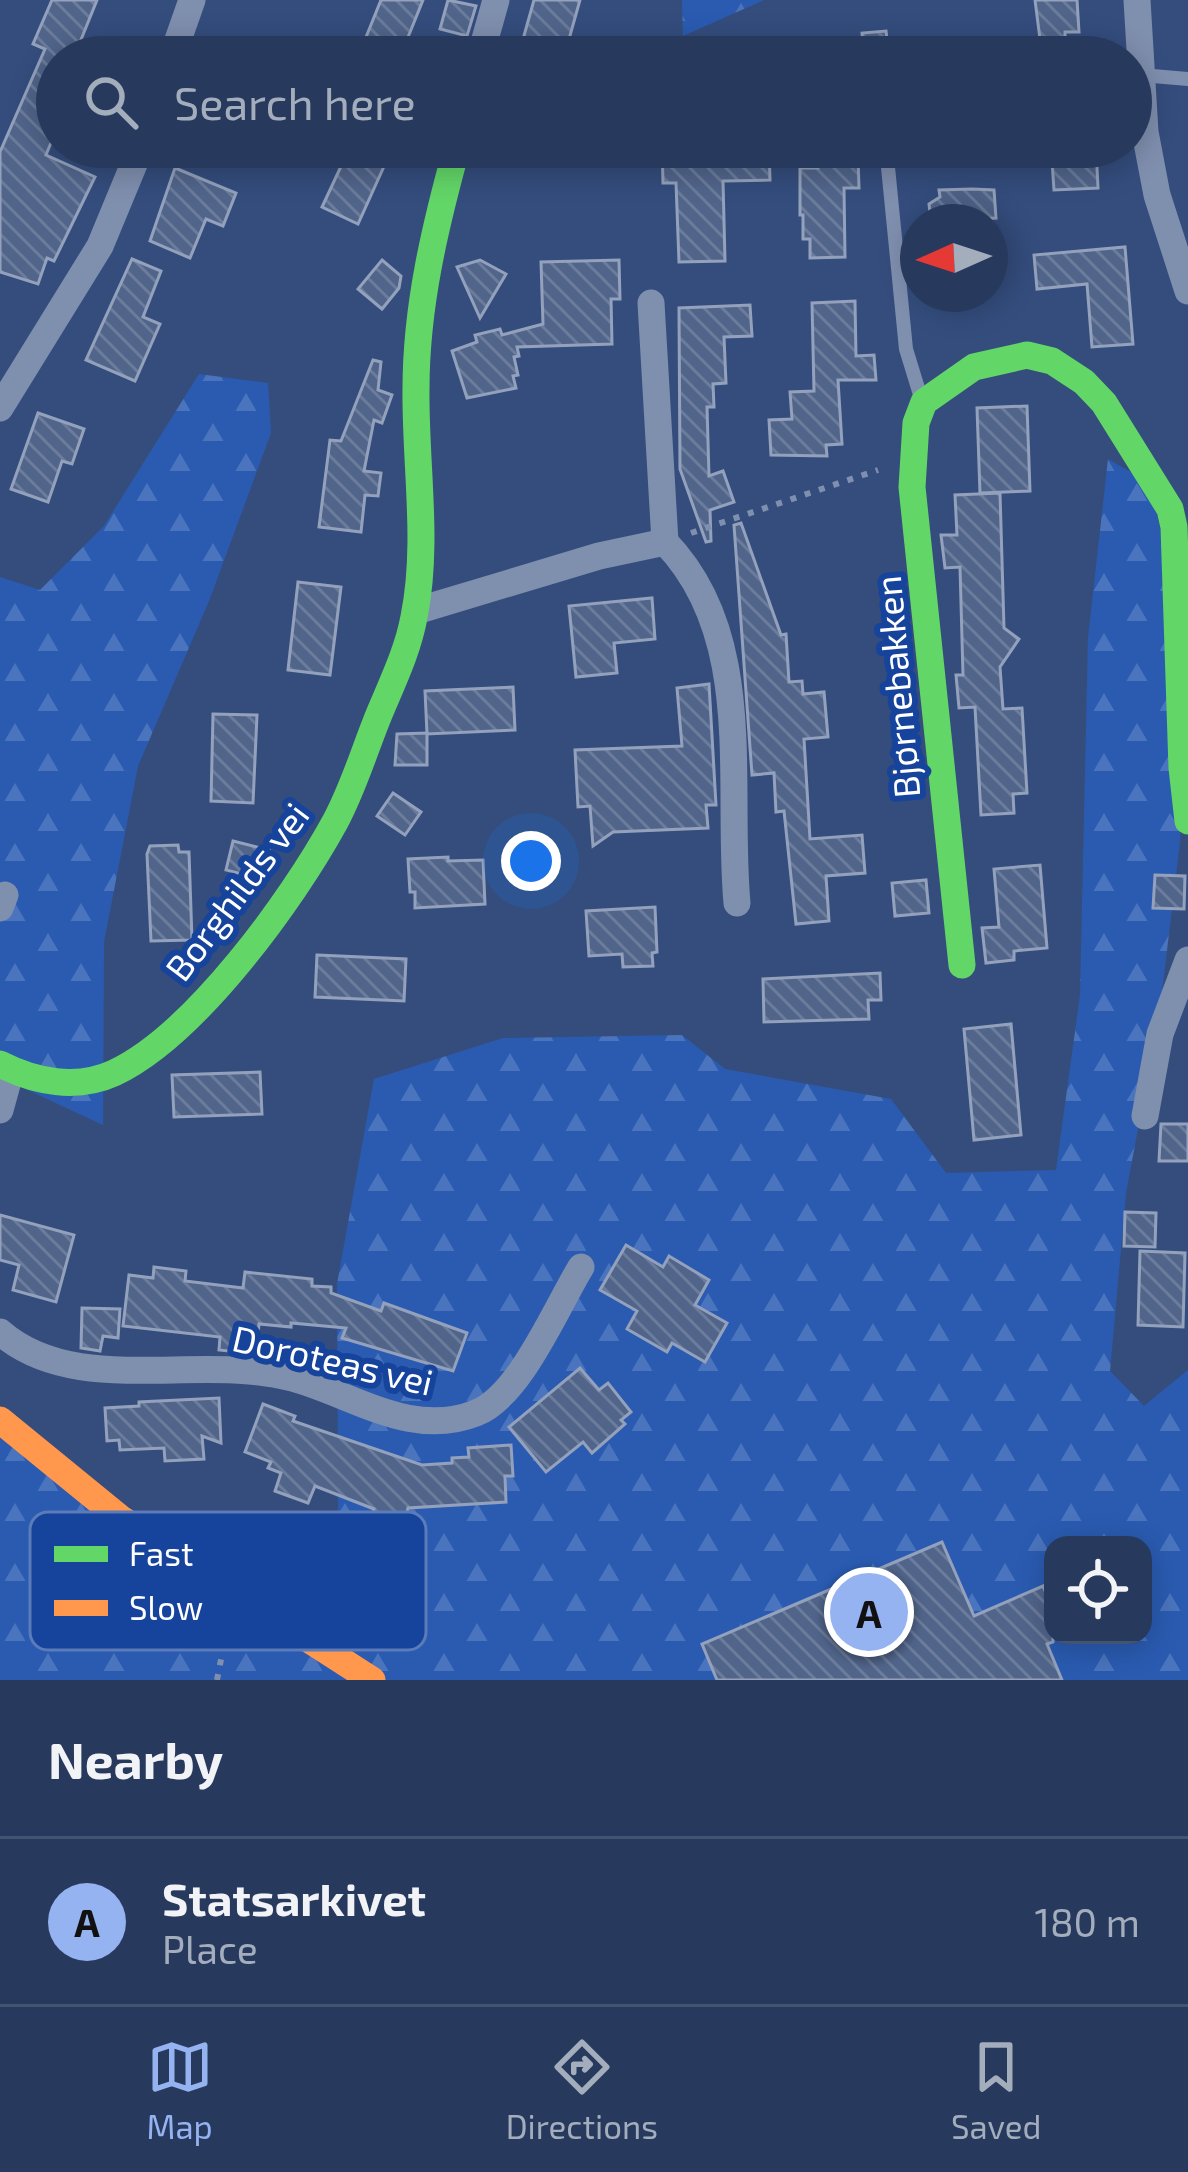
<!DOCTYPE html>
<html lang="en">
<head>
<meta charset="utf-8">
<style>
  :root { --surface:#273a5e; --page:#2f4164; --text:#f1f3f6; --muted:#a4adbc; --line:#435473; --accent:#95b2f1 }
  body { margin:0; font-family:"Exo 2",sans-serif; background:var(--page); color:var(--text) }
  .controls { position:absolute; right:36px; bottom:36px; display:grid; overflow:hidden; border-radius:24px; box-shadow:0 6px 30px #0003 }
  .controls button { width:108px; height:108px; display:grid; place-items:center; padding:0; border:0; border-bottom:3px solid var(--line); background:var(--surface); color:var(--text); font:60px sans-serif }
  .compass { position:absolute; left:900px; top:204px; width:108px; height:108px; border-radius:50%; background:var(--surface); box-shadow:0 6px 30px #0003; rotate:267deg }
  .you { position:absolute; left:531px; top:861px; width:42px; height:42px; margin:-30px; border:9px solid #fff; border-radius:50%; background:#1a73e8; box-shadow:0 0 0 18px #1a73e833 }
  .badge { display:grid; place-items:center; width:78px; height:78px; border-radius:50%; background:var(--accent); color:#111; font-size:39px; font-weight:700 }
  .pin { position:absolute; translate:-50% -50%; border:6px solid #fff; box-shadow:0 3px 12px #0006 }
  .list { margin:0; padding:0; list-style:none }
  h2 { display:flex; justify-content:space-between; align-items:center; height:156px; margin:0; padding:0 48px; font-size:51px }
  h2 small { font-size:39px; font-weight:400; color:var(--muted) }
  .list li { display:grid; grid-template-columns:78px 1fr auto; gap:36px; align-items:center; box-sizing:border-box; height:168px; padding:0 48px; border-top:3px solid var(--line) }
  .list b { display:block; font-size:45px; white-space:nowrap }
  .list p { margin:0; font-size:39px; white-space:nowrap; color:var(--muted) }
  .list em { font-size:39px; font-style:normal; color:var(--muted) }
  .icon { flex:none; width:66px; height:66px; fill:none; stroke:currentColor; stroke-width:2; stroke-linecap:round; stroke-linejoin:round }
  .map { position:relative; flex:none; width:1188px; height:1680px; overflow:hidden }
  .search { position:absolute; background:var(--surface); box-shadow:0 6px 30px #0003; left:36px; right:36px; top:36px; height:132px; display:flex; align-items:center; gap:30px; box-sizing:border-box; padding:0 42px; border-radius:66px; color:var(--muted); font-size:45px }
  .sheet { height:324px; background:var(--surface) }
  nav { display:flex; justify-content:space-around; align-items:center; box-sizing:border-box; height:168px; border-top:3px solid var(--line); background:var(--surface); font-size:33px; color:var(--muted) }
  nav a { display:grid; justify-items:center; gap:6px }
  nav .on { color:var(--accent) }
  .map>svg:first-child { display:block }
  .forest { fill:url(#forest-firs); fill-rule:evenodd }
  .building { fill:url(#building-back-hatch); stroke:#93a1bc; stroke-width:3 }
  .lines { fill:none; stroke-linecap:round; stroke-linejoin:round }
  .path { stroke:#7f8fae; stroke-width:6; stroke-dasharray:6 9; stroke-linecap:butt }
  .lane { stroke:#7f8fae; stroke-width:14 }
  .street { stroke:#7f8fae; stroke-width:27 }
  .fast { stroke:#63d668; stroke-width:27 }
  .slow { stroke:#ff974d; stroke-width:27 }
  .labels { text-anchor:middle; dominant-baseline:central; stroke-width:12; stroke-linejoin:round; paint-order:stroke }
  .street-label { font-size:36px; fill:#fff; stroke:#16439b }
  .key { fill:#16439b; stroke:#5c7bb9; stroke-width:3 }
  .key-label { font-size:33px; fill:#fff }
</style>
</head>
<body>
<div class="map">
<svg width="1188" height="1680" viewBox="0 0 1188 1680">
  <defs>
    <pattern id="forest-firs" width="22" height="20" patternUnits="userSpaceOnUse" patternTransform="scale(3)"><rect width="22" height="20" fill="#2a5bb1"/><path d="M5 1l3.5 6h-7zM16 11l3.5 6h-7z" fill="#4a74bd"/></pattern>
    <pattern id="building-back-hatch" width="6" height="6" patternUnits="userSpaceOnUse" patternTransform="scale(3)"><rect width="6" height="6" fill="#51658b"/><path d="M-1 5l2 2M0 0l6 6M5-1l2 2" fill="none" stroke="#6b7c9c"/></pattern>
  </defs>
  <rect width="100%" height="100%" fill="#344d7d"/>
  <g class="forest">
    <polygon points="682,0 764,0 683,36"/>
    <polygon points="199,374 268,383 271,433 209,601 138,766 104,942 103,1125 0,1077 0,577 40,590 104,526"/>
    <path d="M1108,459l43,25 35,175 -6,183 -21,175 -33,176 -16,178 34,35 44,-36v310h-1188v-251l339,233 -2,-378 37,-205 129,-41 179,-3 43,34 166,30 55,74 110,-3 24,-175 8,-357zM1053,1545h90v90h-90z"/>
  </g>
  <g class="building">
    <polygon points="52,0 97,0 74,57 57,57 57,128 46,155 95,177 54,261 47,258 38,284 0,272 0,152 45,49 33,44"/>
    <polygon points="381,0 423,0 400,57 358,57"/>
    <polygon points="448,0 476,6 467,36 440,29"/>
    <polygon points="534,0 580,0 564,57 518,57"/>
    <polygon points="1035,0 1077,0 1079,32 1065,32 1065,45 1041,47"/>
    <polygon points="886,31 889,57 864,57 862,33"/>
    <polygon points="350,147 376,147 390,153 358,224 322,207"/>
    <polygon points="662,147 769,147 770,180 723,181 725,261 679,262 676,183 663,183"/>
    <polygon points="1051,147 1096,147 1098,188 1054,190"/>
    <polygon points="858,157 859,188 844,188 845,257 810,258 810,239 803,239 803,215 800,215 800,168 818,168 818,158"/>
    <polygon points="175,168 236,193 223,226 206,219 190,258 150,241"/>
    <polygon points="972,189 994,190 996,218 931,222 929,204 940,197 939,190"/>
    <polygon points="1125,247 1133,344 1092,347 1087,284 1037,289 1034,255"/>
    <polygon points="132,259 161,271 143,317 160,324 135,381 86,360"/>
    <polygon points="382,260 401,276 399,288 382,309 358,289"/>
    <polygon points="480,260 506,274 480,318 457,267"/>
    <polygon points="619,260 620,299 611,299 612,344 517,347 519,356 514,357 518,375 513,376 516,388 467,398 452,351 477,342 475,335 500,329 502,335 543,324 541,262"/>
    <polygon points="855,301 856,356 874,355 876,380 838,380 842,444 826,445 827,456 771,455 769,420 792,419 790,392 814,391 812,303"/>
    <polygon points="750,305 752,336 724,337 726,383 713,384 714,407 707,407 709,476 723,471 734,502 710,510 711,541 706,542 680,469 679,308"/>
    <polygon points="373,360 381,362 378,390 392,395 382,423 374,420 364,471 381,473 378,496 365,495 361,532 319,527 330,440 341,441"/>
    <polygon points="1027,406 1030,491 980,493 977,408"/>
    <polygon points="38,413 84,429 72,464 62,461 48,502 11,489"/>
    <polygon points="1000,493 1004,628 1019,639 1000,667 1003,709 1022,708 1027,793 1013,794 1014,813 981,815 975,707 959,708 956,675 963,675 960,567 945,568 941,535 957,535 955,495"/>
    <polygon points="741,523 781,635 786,634 789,682 802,681 803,694 824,692 828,737 804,739 810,839 862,835 865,873 826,876 829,921 796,924 784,811 776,812 774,773 752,775 734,525"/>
    <polygon points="298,582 341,587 330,675 288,670"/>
    <polygon points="652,598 655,639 614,643 617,673 576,677 569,606"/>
    <polygon points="709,684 716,805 706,805 708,828 613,832 593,846 590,806 578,807 575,750 682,746 677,688"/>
    <polygon points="513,687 515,730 427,734 425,691"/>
    <polygon points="213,714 257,715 253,803 211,801"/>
    <polygon points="427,733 427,765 395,765 397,734"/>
    <polygon points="393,793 421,812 405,835 377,816"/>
    <polygon points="233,841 269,850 262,879 226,870"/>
    <polygon points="178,845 179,852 189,852 192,940 151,941 147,854 150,846"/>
    <polygon points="448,857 448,861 483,860 485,904 415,908 415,892 410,892 408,859"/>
    <polygon points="1040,865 1047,948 1014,951 1014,960 986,963 982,928 999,927 994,869"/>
    <polygon points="1155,875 1185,876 1184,909 1153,908"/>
    <polygon points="926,880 929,913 895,916 892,883"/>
    <polygon points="655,907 657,952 652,953 653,966 623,967 622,954 589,956 586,911"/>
    <polygon points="317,955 406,959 404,1001 315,997"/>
    <polygon points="880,973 881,1000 868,1000 869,1019 764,1022 763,979"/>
    <polygon points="1011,1024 1021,1135 974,1140 964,1029"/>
    <polygon points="260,1072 262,1114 174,1117 172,1075"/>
    <polygon points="1161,1124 1188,1124 1188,1161 1159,1161"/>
    <polygon points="1125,1212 1156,1213 1155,1247 1124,1246"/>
    <polygon points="0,1215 74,1235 56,1302 13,1290 19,1265 0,1260"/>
    <polygon points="626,1245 663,1267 669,1256 709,1280 695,1305 727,1323 705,1362 672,1343 667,1352 627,1329 637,1311 600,1290"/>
    <polygon points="1140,1251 1185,1253 1183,1327 1138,1325"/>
    <polygon points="154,1267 186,1271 185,1281 243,1288 245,1272 312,1279 312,1286 331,1287 331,1293 381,1311 384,1303 467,1333 453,1371 342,1338 346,1328 291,1323 291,1327 259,1324 256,1354 219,1350 220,1337 123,1326 129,1275 153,1278"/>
    <polygon points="82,1308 120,1309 118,1338 103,1336 100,1351 81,1348"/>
    <polygon points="580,1368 599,1390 608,1383 631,1412 621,1420 625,1424 592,1453 583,1442 546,1472 509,1427"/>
    <polygon points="219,1398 221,1443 202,1436 204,1459 165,1461 164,1448 120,1450 119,1440 107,1441 105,1408 139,1406 139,1402"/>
    <polygon points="263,1404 295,1416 293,1421 422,1465 452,1463 452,1458 469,1457 468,1448 511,1445 513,1476 505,1476 506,1502 408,1508 399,1540 368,1531 374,1509 315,1486 308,1503 275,1491 281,1473 268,1468 271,1462 245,1452"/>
    <polygon points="942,1542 974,1616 1043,1586 1053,1610 1053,1642 1047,1644 1062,1680 717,1680 702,1644"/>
  </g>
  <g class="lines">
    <g class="path">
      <polyline points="691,533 878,470"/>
      <polyline points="217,1680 227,1629"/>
    </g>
    <g class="lane">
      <polyline points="1141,75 1188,79"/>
      <polyline points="886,147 906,349 921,398"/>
    </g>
    <g class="street">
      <polyline points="1137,0 1145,132 1157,195 1188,291"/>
      <polyline points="172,57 192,0"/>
      <polyline points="480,57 496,0"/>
      <polyline points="651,303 665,542"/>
      <polyline points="0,408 100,246 141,147"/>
      <path d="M416,611l183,-55 66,-14c92,95 61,242 72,361"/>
      <polyline points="0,908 5,895"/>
      <polyline points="0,1110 11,1070"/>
      <polyline points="1145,1116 1160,1034 1188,960"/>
      <path d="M0,1332c76,66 196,21 292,46 60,16 119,61 184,35 44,-17 80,-105 105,-146"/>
    </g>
    <g class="fast">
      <polyline points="962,965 912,487 916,423 924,402 974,367 1027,355 1052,361 1084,382 1104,403 1170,509 1174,527 1182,768 1188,821"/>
      <path d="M0,1064c35,18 77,26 114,9 81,-38 179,-174 221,-251 19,-35 30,-74 45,-110 13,-31 28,-62 34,-95 15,-74 1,-153 2,-228 0,-83 19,-162 41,-242"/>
    </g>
    <polyline class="slow" points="0,1420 120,1518 372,1680"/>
  </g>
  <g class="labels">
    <g class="street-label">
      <text transform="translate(896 687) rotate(-95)">Bjørnebakken</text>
      <text transform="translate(236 891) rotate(-53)">Borghilds vei</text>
      <text transform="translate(333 1359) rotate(13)">Doroteas vei</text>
    </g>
  </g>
  <rect x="30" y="1512" width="396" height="138" rx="18" class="key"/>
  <rect x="54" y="1546" width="54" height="16" fill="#63d668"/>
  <rect x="54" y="1600" width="54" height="16" fill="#ff974d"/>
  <g class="key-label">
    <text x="129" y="1566">Fast</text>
    <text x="129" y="1620">Slow</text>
  </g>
</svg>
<div class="controls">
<button><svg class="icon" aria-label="locate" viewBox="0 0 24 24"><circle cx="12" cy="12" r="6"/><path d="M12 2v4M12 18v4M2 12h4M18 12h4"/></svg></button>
</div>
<svg class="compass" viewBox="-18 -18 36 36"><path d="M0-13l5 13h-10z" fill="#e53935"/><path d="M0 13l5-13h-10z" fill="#a4adbc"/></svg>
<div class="you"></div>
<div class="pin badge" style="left:869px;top:1612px">A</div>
<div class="search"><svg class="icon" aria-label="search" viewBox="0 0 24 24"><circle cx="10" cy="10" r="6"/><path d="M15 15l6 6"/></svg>Search here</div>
</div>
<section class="sheet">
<h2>Nearby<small></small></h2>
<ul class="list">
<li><span class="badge">A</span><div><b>Statsarkivet</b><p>Place</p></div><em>180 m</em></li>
</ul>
</section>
<nav>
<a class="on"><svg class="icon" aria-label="map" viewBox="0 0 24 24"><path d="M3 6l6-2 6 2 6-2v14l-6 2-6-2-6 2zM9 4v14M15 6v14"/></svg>Map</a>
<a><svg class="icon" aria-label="directions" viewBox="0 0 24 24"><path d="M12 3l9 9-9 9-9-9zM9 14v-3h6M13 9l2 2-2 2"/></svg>Directions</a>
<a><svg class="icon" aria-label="saved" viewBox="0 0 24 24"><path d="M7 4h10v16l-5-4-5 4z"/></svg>Saved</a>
</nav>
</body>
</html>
